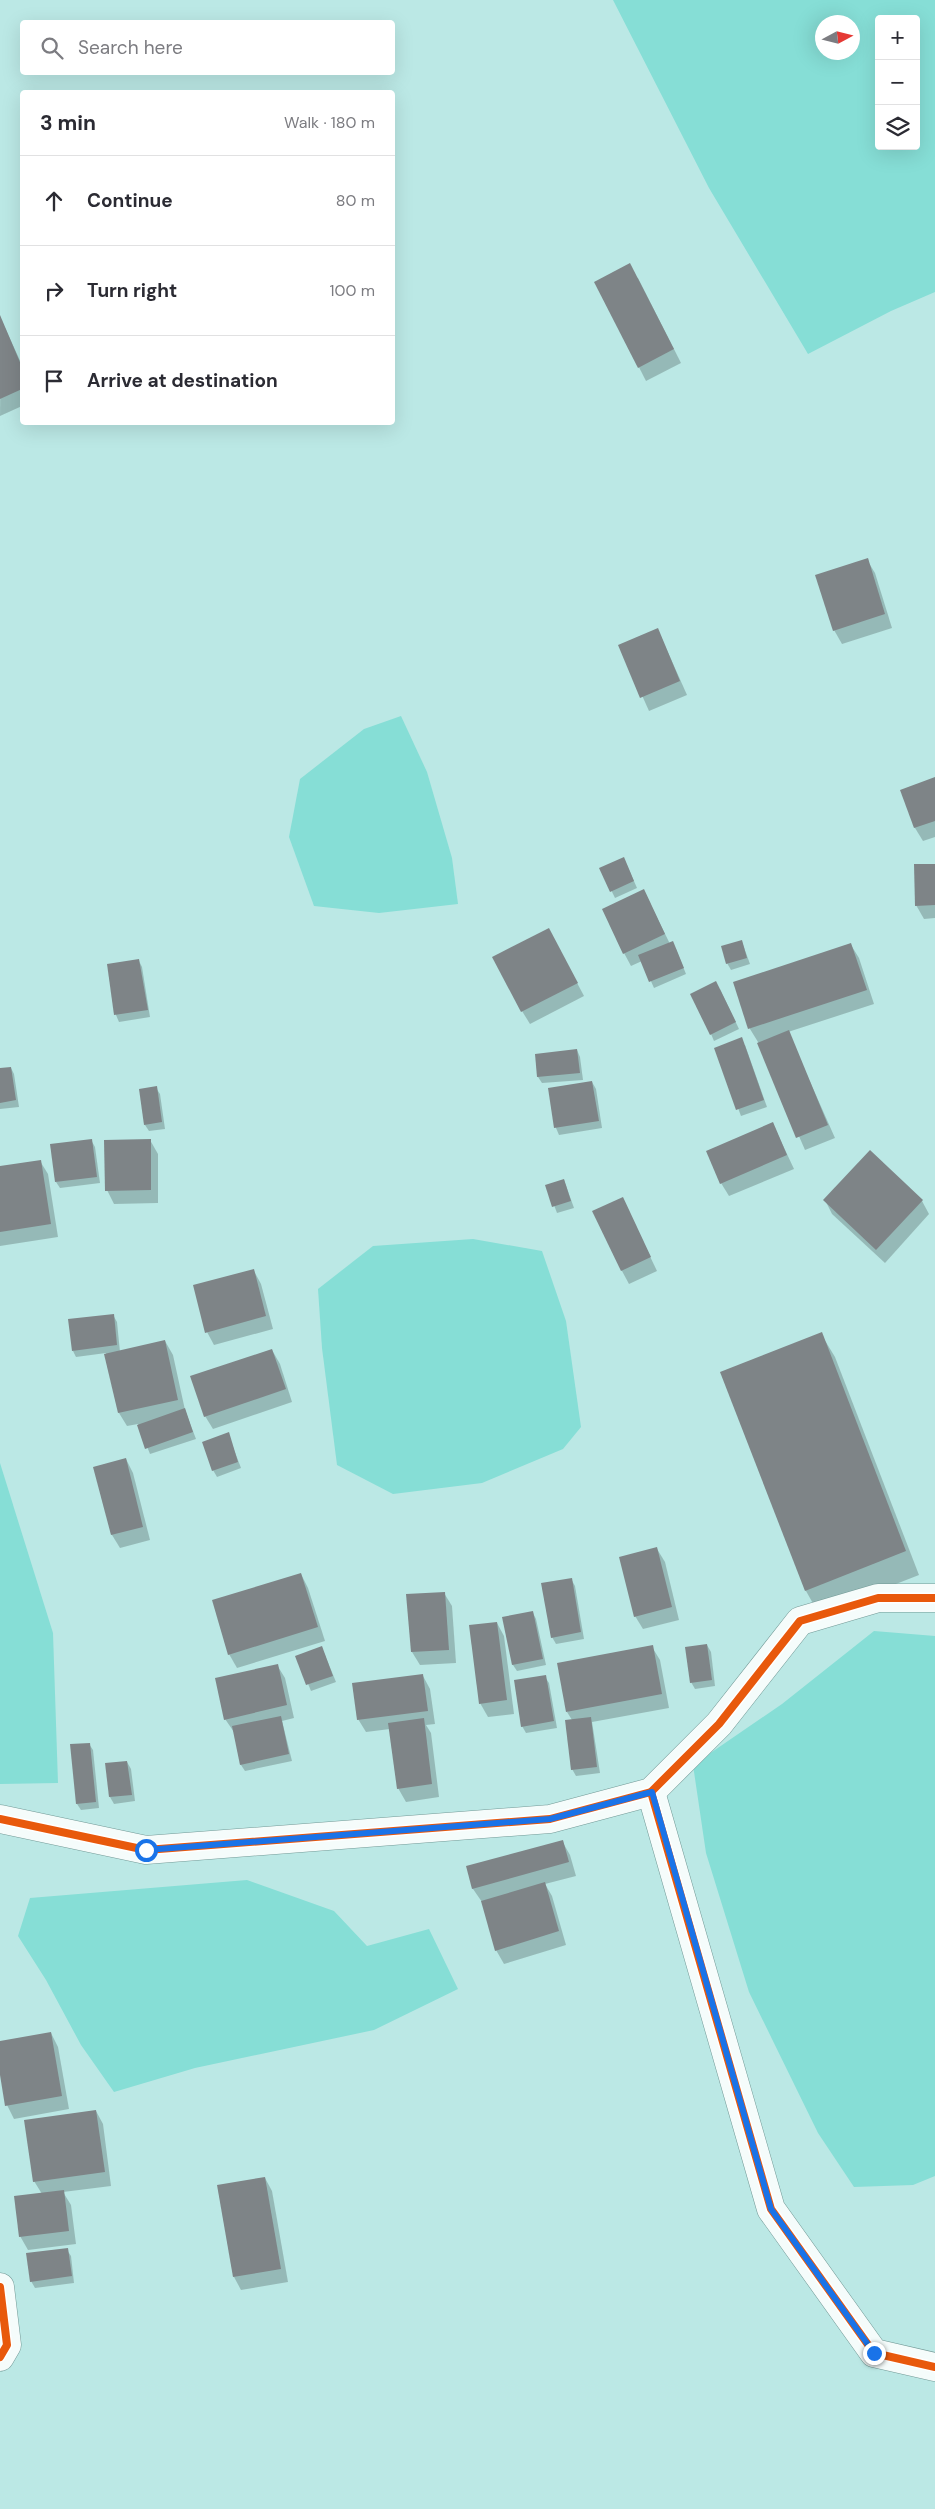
<!DOCTYPE html>
<html lang="en">
<head>
<meta charset="utf-8">
<style>
  :root { --surface:#fff; --page:#f7f7f7; --text:#2b2b33; --muted:#7c7c81; --line:#e1e1e2 }
  body { margin:0; font-family:"DM Sans",sans-serif; background:var(--page); color:var(--text) }
  .controls { position:absolute; right:15px; top:15px; display:grid; overflow:hidden; border-radius:5px; box-shadow:0 5px 20px #0002 }
  .controls button { width:45px; height:45px; display:grid; place-items:center; padding:0; border:0; border-bottom:1px solid var(--line); background:var(--surface); color:var(--text); font:25px sans-serif }
  .compass { position:absolute; left:815px; top:15px; width:45px; height:45px; border-radius:50%; background:var(--surface); box-shadow:0 5px 20px #0002; rotate:83deg }
  .stop { position:absolute; width:15px; height:15px; margin:-11px; border:4px solid #1a73e8; border-radius:50%; background:#fff }
  .stop.end { background:#1a73e8; border-color:#fff; box-shadow:0 1px 5px #0008 }
  .list { margin:0; padding:0; list-style:none }
  h2 { display:flex; justify-content:space-between; align-items:center; height:65px; margin:0; padding:0 20px; font-size:21px }
  h2 small { font-size:16px; font-weight:400; color:var(--muted) }
  .list li { display:grid; grid-template-columns:32px 1fr auto; gap:15px; align-items:center; box-sizing:border-box; height:90px; padding:0 20px; border-top:1px solid var(--line) }
  .list b { display:block; font-size:19px; white-space:nowrap }
  .list em { font-size:16px; font-style:normal; color:var(--muted) }
  .icon { flex:none; width:28px; height:28px; fill:none; stroke:currentColor; stroke-width:2; stroke-linecap:round; stroke-linejoin:round }
  .map { position:relative; flex:none; width:935px; height:2509px; overflow:hidden }
  .search { position:absolute; background:var(--surface); box-shadow:0 5px 20px #0002; left:20px; top:20px; width:375px; height:55px; display:flex; align-items:center; gap:12px; box-sizing:border-box; padding:0 18px; border-radius:5px; color:var(--muted); font-size:19px }
  .panel { position:absolute; background:var(--surface); box-shadow:0 5px 20px #0002; left:20px; top:90px; width:375px; height:335px; border-radius:5px }
  .map>svg:first-child { display:block }
  .water { fill:#86ded6; fill-rule:evenodd }
  .shadow { fill:#0003 }
  .building { fill:#7e8487 }
  .lines { fill:none; stroke-linecap:round; stroke-linejoin:round }
  .minor-casing { stroke:#729996; stroke-width:29 }
  .minor { stroke:#f5fcfb; stroke-width:28 }
  .cycleway-casing { stroke:#fff; stroke-width:11 }
  .cycleway { stroke:#e8590c; stroke-width:8 }
  .route { stroke:#1a73e8; stroke-width:6 }
</style>
</head>
<body>
<div class="map">
<svg width="935" height="2509" viewBox="0 0 935 2509">
  <rect width="100%" height="100%" fill="#bbe8e5"/>
  <g class="water">
    <path d="M613,0h322v292l-44,19 -83,43 -99,-166zM879,19h37v127h-37zM852,22v30h-30v-30z"/>
    <polygon points="401,716 427,772 452,858 458,904 379,913 314,906 289,837 300,779 364,729"/>
    <polygon points="473,1239 542,1251 566,1321 581,1427 563,1449 482,1483 393,1494 337,1465 322,1348 318,1289 373,1246"/>
    <polygon points="0,1463 53,1633 58,1783 0,1784"/>
    <polygon points="874,1631 935,1636 935,2176 913,2185 854,2187 818,2133 749,1992 706,1853 693,1765 782,1704"/>
    <polygon points="247,1880 334,1911 367,1946 429,1929 458,1989 374,2030 195,2068 114,2092 81,2045 46,1980 18,1936 30,1898"/>
  </g>
  <g class="shadow">
    <polygon points="638,278 681,363 646,381 596,283"/>
    <polygon points="1,319 22,365 22,406 0,416"/>
    <polygon points="867,560 875,573 892,628 842,644 834,630"/>
    <polygon points="658,630 687,695 649,711 620,646"/>
    <polygon points="935,778 935,837 923,841 915,828 902,790"/>
    <polygon points="627,865 637,888 615,898 601,869"/>
    <polygon points="935,865 935,918 924,919 916,905"/>
    <polygon points="644,891 670,944 676,949 686,974 654,988 642,961 631,966 624,953"/>
    <polygon points="742,942 750,964 731,970 727,963"/>
    <polygon points="556,943 584,996 530,1024 522,1011"/>
    <polygon points="851,945 859,958 874,1004 788,1032 835,1138 805,1150 758,1042 750,1029 735,983"/>
    <polygon points="139,961 142,967 150,1017 119,1022 116,1015 108,965"/>
    <polygon points="720,989 739,1029 714,1041 711,1034"/>
    <polygon points="745,1045 767,1107 741,1116 716,1049"/>
    <polygon points="577,1050 580,1057 583,1080 542,1083 538,1077 536,1055"/>
    <polygon points="11,1068 14,1074 19,1107 0,1109 0,1069"/>
    <polygon points="592,1082 596,1089 602,1128 559,1135 556,1128 550,1089"/>
    <polygon points="156,1088 160,1094 165,1129 149,1131 145,1125"/>
    <polygon points="773,1124 794,1169 729,1196 721,1183"/>
    <polygon points="91,1140 95,1147 100,1183 60,1188 56,1182"/>
    <polygon points="150,1140 158,1154 158,1203 114,1204 107,1190"/>
    <polygon points="40,1161 48,1174 58,1237 0,1246 0,1167"/>
    <polygon points="564,1180 574,1208 557,1213 547,1186"/>
    <polygon points="622,1198 657,1271 629,1284 622,1271"/>
    <polygon points="825,1200 922,1201 929,1214 885,1263 832,1214"/>
    <polygon points="254,1271 261,1284 273,1329 214,1345 207,1332"/>
    <polygon points="113,1315 117,1322 120,1352 165,1341 173,1355 185,1410 196,1439 150,1454 138,1424 127,1426 119,1413 106,1353 76,1357 73,1351"/>
    <polygon points="821,1334 835,1357 919,1575 819,1614 806,1591"/>
    <polygon points="272,1350 280,1364 292,1402 213,1429 205,1416"/>
    <polygon points="228,1434 241,1468 217,1477 213,1470"/>
    <polygon points="126,1459 133,1473 150,1540 120,1548 112,1535 95,1467"/>
    <polygon points="657,1549 665,1562 679,1620 643,1629 635,1616"/>
    <polygon points="301,1574 308,1588 325,1641 237,1668 229,1654"/>
    <polygon points="571,1579 575,1586 584,1639 556,1644 552,1637"/>
    <polygon points="444,1593 452,1606 456,1663 420,1665 412,1652 408,1596"/>
    <polygon points="533,1613 536,1619 546,1665 517,1671 513,1665 504,1618"/>
    <polygon points="497,1623 504,1636 514,1714 488,1717 480,1703"/>
    <polygon points="707,1645 711,1652 715,1686 695,1689 691,1682"/>
    <polygon points="652,1647 660,1660 669,1708 592,1722 600,1773 576,1776 572,1769 572,1720 567,1712"/>
    <polygon points="322,1648 336,1682 311,1691 297,1657"/>
    <polygon points="277,1665 285,1678 294,1718 282,1721 292,1761 245,1771 241,1765 234,1732 225,1719"/>
    <polygon points="423,1676 430,1689 435,1724 426,1725 431,1733 439,1797 406,1802 398,1788 390,1729 366,1732 358,1719"/>
    <polygon points="545,1677 549,1683 557,1728 526,1733 522,1726"/>
    <polygon points="89,1744 93,1750 99,1808 81,1810 77,1804"/>
    <polygon points="127,1762 131,1769 135,1801 114,1804 110,1797 106,1765"/>
    <polygon points="562,1841 570,1855 576,1876 545,1884 552,1896 566,1945 504,1964 496,1950 482,1902 473,1889 467,1867"/>
    <polygon points="51,2033 58,2047 69,2109 14,2119 7,2105 0,2068 0,2042"/>
    <polygon points="96,2111 103,2124 111,2186 63,2192 71,2205 76,2244 28,2250 20,2236 42,2194 34,2181"/>
    <polygon points="265,2178 272,2191 288,2282 241,2290 234,2277 218,2186"/>
    <polygon points="67,2250 71,2256 74,2283 35,2288 31,2281"/>
  </g>
  <g class="building">
    <polygon points="630,263 674,349 638,368 594,282"/>
    <polygon points="0,315 22,367 22,389 0,399"/>
    <polygon points="868,558 885,614 833,631 815,575"/>
    <polygon points="658,628 680,681 640,698 618,645"/>
    <polygon points="935,777 935,821 914,828 900,790"/>
    <polygon points="624,857 634,881 610,892 599,868"/>
    <polygon points="914,864 935,864 935,905 915,906"/>
    <polygon points="644,889 665,934 623,954 602,909"/>
    <polygon points="549,928 578,983 521,1012 492,957"/>
    <polygon points="742,940 747,958 726,964 721,946"/>
    <polygon points="673,941 684,968 649,982 638,955"/>
    <polygon points="851,943 867,990 748,1029 733,982"/>
    <polygon points="139,959 148,1010 114,1015 107,964"/>
    <polygon points="716,981 736,1022 710,1035 690,994"/>
    <polygon points="789,1030 828,1125 796,1138 757,1043"/>
    <polygon points="742,1037 764,1100 736,1110 714,1048"/>
    <polygon points="577,1049 580,1073 537,1077 535,1054"/>
    <polygon points="11,1067 16,1100 0,1103 0,1068"/>
    <polygon points="592,1081 599,1121 554,1128 548,1088"/>
    <polygon points="157,1086 162,1122 144,1125 139,1089"/>
    <polygon points="773,1122 787,1155 720,1184 706,1151"/>
    <polygon points="92,1139 97,1177 55,1182 50,1144"/>
    <polygon points="151,1139 151,1190 105,1191 104,1140"/>
    <polygon points="870,1150 923,1200 876,1250 823,1200"/>
    <polygon points="41,1160 51,1224 0,1232 0,1166"/>
    <polygon points="564,1179 571,1201 552,1207 545,1185"/>
    <polygon points="623,1197 651,1257 621,1271 592,1211"/>
    <polygon points="254,1269 266,1316 205,1333 193,1285"/>
    <polygon points="114,1314 117,1345 72,1351 68,1319"/>
    <polygon points="822,1332 906,1551 805,1591 720,1372"/>
    <polygon points="165,1340 178,1400 118,1413 104,1354"/>
    <polygon points="272,1349 286,1389 204,1417 190,1376"/>
    <polygon points="185,1408 193,1432 145,1449 137,1425"/>
    <polygon points="229,1432 238,1462 212,1471 202,1442"/>
    <polygon points="126,1458 143,1527 111,1535 93,1467"/>
    <polygon points="657,1547 672,1607 634,1617 619,1557"/>
    <polygon points="301,1573 318,1627 228,1655 212,1600"/>
    <polygon points="572,1578 581,1632 551,1638 541,1583"/>
    <polygon points="445,1592 449,1650 411,1652 406,1594"/>
    <polygon points="533,1611 543,1659 512,1665 502,1617"/>
    <polygon points="497,1622 507,1700 479,1704 469,1625"/>
    <polygon points="707,1644 712,1680 690,1683 685,1647"/>
    <polygon points="653,1645 662,1694 566,1712 557,1663"/>
    <polygon points="322,1646 333,1676 306,1685 295,1656"/>
    <polygon points="278,1664 287,1705 224,1720 215,1678"/>
    <polygon points="423,1674 428,1711 357,1720 352,1683"/>
    <polygon points="546,1675 554,1721 521,1727 514,1680"/>
    <polygon points="281,1716 289,1754 240,1765 232,1726"/>
    <polygon points="591,1717 597,1767 571,1770 565,1720"/>
    <polygon points="424,1718 432,1784 397,1789 388,1723"/>
    <polygon points="90,1743 96,1802 76,1804 70,1744"/>
    <polygon points="127,1761 132,1795 109,1797 105,1763"/>
    <polygon points="563,1840 569,1862 472,1889 466,1866"/>
    <polygon points="545,1882 559,1931 495,1951 481,1901"/>
    <polygon points="51,2032 62,2096 5,2106 0,2075 0,2041"/>
    <polygon points="96,2110 105,2172 33,2182 24,2120"/>
    <polygon points="265,2177 281,2269 233,2277 217,2185"/>
    <polygon points="64,2190 69,2231 19,2237 14,2196"/>
    <polygon points="68,2248 72,2276 30,2282 26,2253"/>
  </g>
  <g class="lines">
    <defs>
      <g id="minor">
        <polyline points="651,1792 771,2209 874,2353 935,2367"/>
        <polyline points="0,1819 146,1850 550,1819 651,1792 719,1724 800,1621 878,1598 935,1598"/>
        <polyline points="0,2287 7,2345 0,2357"/>
      </g>
    </defs>
    <use href="#minor" class="minor-casing"/>
    <use href="#minor" class="minor"/>
    <defs>
      <g id="cycleway">
        <polyline points="651,1792 771,2209 874,2353 935,2367"/>
        <polyline points="0,1819 146,1850 550,1819 651,1792 719,1724 800,1621 878,1598 935,1598"/>
        <polyline points="0,2287 7,2345 0,2357"/>
      </g>
    </defs>
    <use href="#cycleway" class="cycleway-casing"/>
    <use href="#cycleway" class="cycleway"/>
  </g>
  <g class="lines">
    <polyline class="route" points="146,1850 550,1819 652,1792 771,2209 874,2353"/>
  </g>
</svg>
<div class="controls">
<button>+</button>
<button>−</button>
<button><svg class="icon" aria-label="layers" viewBox="0 0 24 24"><path d="M12 4l9 5-9 5-9-5zM3 14l9 5 9-5"/></svg></button>
</div>
<svg class="compass" viewBox="-18 -18 36 36"><path d="M0-13l5 13h-10z" fill="#e53935"/><path d="M0 13l5-13h-10z" fill="#7c7c81"/></svg>
<div class="stop" style="left:146px;top:1850px"></div>
<div class="stop end" style="left:874px;top:2353px"></div>
<div class="search"><svg class="icon" aria-label="search" viewBox="0 0 24 24"><circle cx="10" cy="10" r="6"/><path d="M15 15l6 6"/></svg>Search here</div>
<section class="panel">
<h2>3 min<small>Walk · 180 m</small></h2>
<ul class="list">
<li><svg class="icon" aria-label="ahead" viewBox="0 0 24 24"><path d="M12 20V5M6 11l6-6 6 6"/></svg><div><b>Continue</b></div><em>80 m</em></li>
<li><svg class="icon" aria-label="right" viewBox="0 0 24 24"><path d="M7 20v-9h11M14 6l5 5-5 5"/></svg><div><b>Turn right</b></div><em>100 m</em></li>
<li><svg class="icon" aria-label="arrive" viewBox="0 0 24 24"><path d="M6 21V4h12l-3 4 3 4H6"/></svg><div><b>Arrive at destination</b></div></li>
</ul>
</section>
</div>
</body>
</html>
